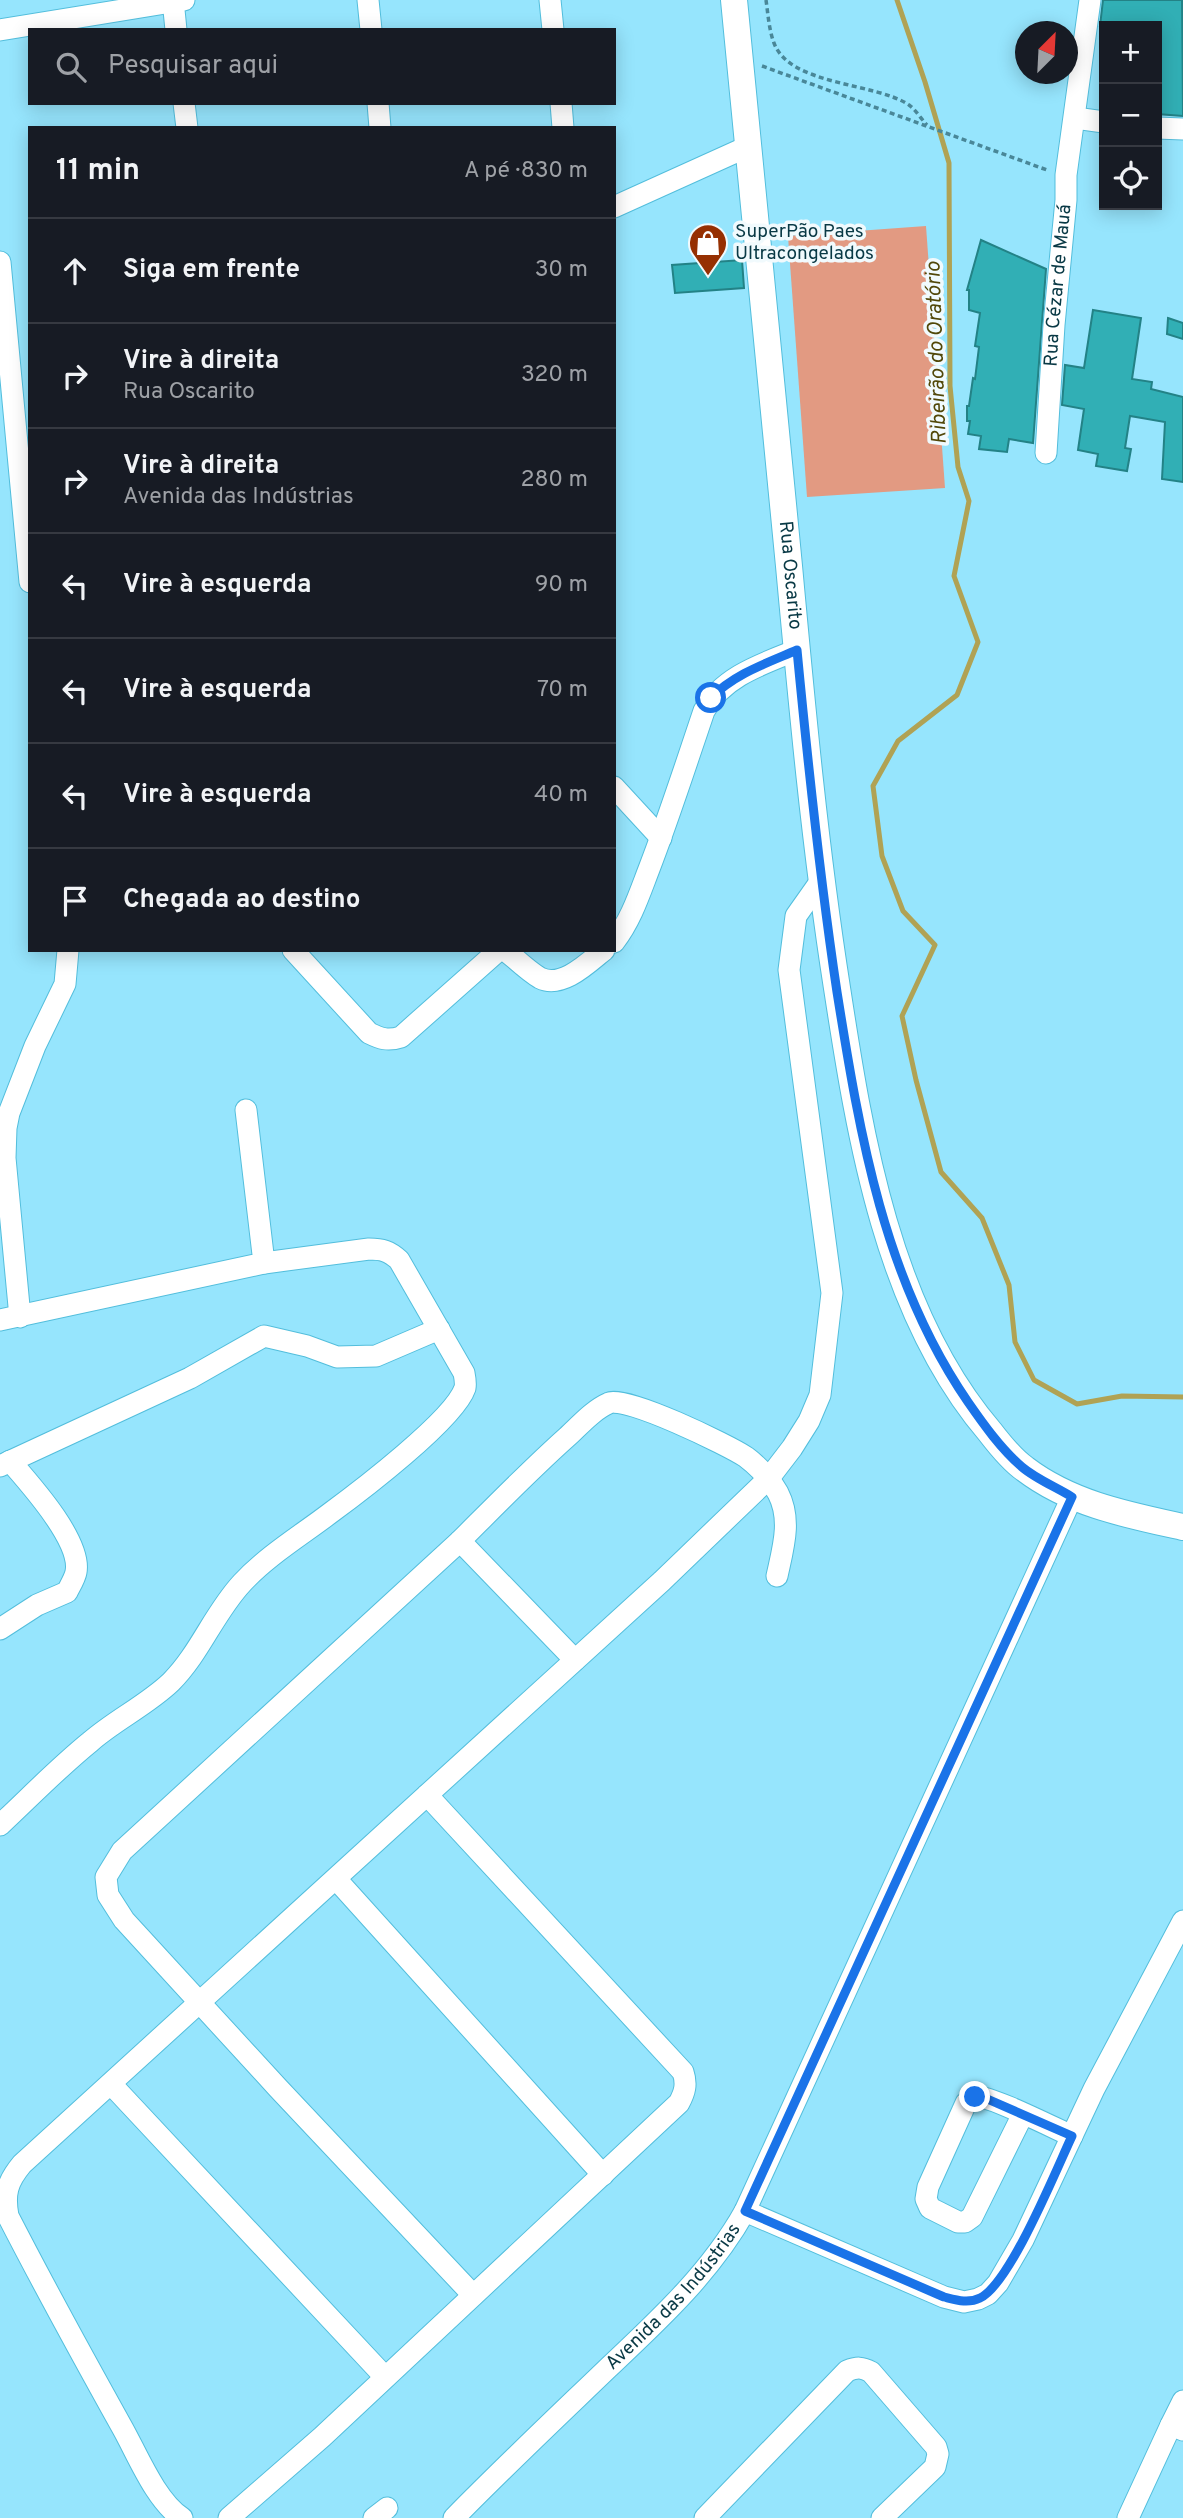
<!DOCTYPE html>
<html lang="pt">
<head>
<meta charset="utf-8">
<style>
  :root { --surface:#171b24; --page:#242831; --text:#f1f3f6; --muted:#9ea1a6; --line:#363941 }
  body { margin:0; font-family:Overpass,sans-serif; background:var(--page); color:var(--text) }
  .controls { position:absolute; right:21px; top:21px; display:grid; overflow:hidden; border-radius:0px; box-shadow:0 4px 18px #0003 }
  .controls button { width:63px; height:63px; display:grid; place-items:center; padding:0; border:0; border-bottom:2px solid var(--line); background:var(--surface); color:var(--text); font:35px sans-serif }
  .compass { position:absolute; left:1015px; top:21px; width:63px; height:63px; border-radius:50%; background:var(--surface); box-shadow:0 4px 18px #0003; rotate:24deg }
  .stop { position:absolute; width:21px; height:21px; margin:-16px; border:5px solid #1a73e8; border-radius:50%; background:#fff }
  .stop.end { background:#1a73e8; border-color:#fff; box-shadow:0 2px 7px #0008 }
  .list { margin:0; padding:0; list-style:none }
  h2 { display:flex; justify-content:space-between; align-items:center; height:91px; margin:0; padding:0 28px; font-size:30px }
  h2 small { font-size:23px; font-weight:400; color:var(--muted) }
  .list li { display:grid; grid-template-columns:46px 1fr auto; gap:21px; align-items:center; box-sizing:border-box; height:105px; padding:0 28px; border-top:2px solid var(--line) }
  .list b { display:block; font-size:26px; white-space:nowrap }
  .list p { margin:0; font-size:23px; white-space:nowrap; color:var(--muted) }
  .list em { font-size:23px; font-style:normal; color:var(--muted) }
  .icon { flex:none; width:38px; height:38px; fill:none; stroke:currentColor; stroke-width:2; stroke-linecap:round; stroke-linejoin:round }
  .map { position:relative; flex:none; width:1183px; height:2518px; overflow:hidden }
  .search { position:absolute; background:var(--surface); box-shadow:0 4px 18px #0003; left:28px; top:28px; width:588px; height:77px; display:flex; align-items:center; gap:18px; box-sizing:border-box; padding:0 24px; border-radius:0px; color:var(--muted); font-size:26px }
  .panel { position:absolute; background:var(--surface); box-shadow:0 4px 18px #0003; left:28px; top:126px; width:588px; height:826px; border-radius:0px }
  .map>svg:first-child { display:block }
  .green { fill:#e29a82 }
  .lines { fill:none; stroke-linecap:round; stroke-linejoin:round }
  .stream { stroke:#b0a254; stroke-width:5 }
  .building { fill:#31afb5; stroke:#238286; stroke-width:2 }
  .minor-casing { stroke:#53bedc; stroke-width:23 }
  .major-casing { stroke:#53bedc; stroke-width:28 }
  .path { stroke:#498798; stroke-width:3.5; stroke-dasharray:5 3.5; stroke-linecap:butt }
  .minor { stroke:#fff; stroke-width:21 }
  .major { stroke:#fff; stroke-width:26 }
  .route { stroke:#1a73e8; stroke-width:9 }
  .labels { text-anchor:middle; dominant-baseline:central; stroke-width:7; stroke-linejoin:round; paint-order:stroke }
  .poi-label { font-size:19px; fill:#093945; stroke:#f1fafd; text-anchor:start }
  .street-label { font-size:19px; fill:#093945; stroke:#f1fafd }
  .water-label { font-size:21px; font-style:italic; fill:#514708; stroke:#f1fafd }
</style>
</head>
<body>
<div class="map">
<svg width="1183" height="2518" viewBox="0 0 1183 2518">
  <rect width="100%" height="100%" fill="#96e5fd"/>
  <polygon class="green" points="926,226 945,488 807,497 788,236"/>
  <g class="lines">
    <polyline class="stream" points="897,0 925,82 949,163 950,386 958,467 969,501 954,576 978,642 957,695 898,741 873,786 882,856 903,911 935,945 902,1016 916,1080 941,1172 982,1218 1009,1285 1015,1342 1034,1380 1077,1404 1122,1396 1183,1397"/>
  </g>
  <g class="building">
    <polygon points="1103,0 1182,0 1183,116 1157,114 1157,26 1100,26"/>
    <polygon points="981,240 1046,269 1033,443 1009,439 1007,452 979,449 981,436 968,434 970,421 967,421 967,406 969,406 973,378 975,379 979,347 975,346 980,313 969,310 969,290 967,290"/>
    <polygon points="742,260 744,288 675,293 672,265"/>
    <polygon points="1093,310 1141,318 1132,379 1152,382 1151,389 1183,397 1183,482 1162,479 1165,422 1130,416 1125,448 1131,449 1127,471 1096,466 1098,454 1078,450 1084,409 1062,405 1065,365 1084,368"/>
    <polygon points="1168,318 1183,323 1183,339 1167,334"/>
  </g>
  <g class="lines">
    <defs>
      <g id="minor">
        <polyline points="173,0 176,30"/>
        <polyline points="368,0 371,30"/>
        <polyline points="550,0 553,30"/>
        <polyline points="0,30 184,0"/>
        <polyline points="184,103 187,128"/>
        <polyline points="378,103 380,128"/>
        <polyline points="561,103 563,128"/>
        <polyline points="1075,118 1104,122"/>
        <polyline points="1157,128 1183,129"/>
        <polyline points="614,207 749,146"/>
        <polyline points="0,262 30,582"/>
        <path id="s1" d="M1046,453l8,-128 12,-125v-25l24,-175"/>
        <polyline points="614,787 661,838"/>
        <path d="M614,942c17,-22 25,-47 35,-73 20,-52 37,-105 55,-158 18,-34 58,-47 93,-61"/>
        <path d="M293,950l76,83c12,6 19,8 32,4l98,-87"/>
        <path d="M505,950c11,9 23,21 35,28 22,11 48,-15 64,-28"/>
        <polyline points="20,1317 5,1158 6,1128 9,1113 35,1046 65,984 68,950"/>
        <polyline points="0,1320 264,1263 246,1110"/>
        <polyline points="0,1466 190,1378 264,1336 307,1346 337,1357 376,1356 439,1329"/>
        <path d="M460,1541c35,-35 70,-71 107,-104 13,-12 26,-27 42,-34 16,-8 119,42 137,54 12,9 24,22 32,36 14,27 5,55 -1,83"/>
        <path d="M0,1629l37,-24 30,-13c3,-6 8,-14 9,-20 6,-31 -47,-89 -66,-111"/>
        <path d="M0,1825c30,-28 58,-57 90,-83 25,-22 57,-37 81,-60 29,-29 43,-69 71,-99 25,-27 58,-47 87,-69 30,-22 125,-94 136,-126 1,-5 0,-10 -1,-15l-65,-113c-10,-9 -17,-11 -30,-11l-105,14"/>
        <polyline points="336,1879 603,2175"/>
        <polyline points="111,2084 385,2377"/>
        <path d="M1023,2114l-51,103 -7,5h-7l-28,-14 -4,-9 2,-12 38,-84c3,-2 8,-5 10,-6 13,-2 80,32 96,39"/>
        <polyline points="745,2211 944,2297 964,2302 978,2299 988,2294 998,2283 1023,2240 1094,2089 1183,1921"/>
        <polyline points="473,2295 278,2088 124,1920 108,1895 106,1877 122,1851 460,1541 575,1660"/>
        <polyline points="1183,2401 1171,2425 1183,2430"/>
        <path d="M182,2518c-26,-17 -44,-62 -59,-89 -39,-70 -78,-141 -115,-213 -4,-22 -1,-34 14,-52l405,-369"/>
        <path d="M229,2518l93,-81 357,-334c6,-11 8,-19 4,-31l-256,-277 235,-214 107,-103 23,-30 17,-27 11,-26 12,-102 -43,-323 7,-54 24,-34"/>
        <polyline points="374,2518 387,2508"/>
        <path id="s2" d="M454,2518c50,-51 102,-100 154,-150 51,-48 103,-96 137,-157l327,-714"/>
        <path d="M705,2518l142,-147c10,-4 15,-4 24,1l65,75 2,7 -3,13 -53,51"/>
        <polyline points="1128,2518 1171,2425"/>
      </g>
      <g id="major">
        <path id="s3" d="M734,0c19,189 37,378 55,566 13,141 26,282 48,422 23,150 51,325 153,444 10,13 22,28 35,37 46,35 103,46 158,58"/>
      </g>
    </defs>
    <use href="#minor" class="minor-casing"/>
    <use href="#major" class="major-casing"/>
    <g class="path">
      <path d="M766,0c2,14 3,30 8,43 16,43 101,39 135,62 7,5 12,14 18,20"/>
      <polyline points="762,66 1047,170"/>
    </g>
    <use href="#minor" class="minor"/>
    <use href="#major" class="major"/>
  </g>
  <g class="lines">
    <path class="route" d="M711,698c23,-24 56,-35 86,-48 11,115 23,229 40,342 23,144 47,288 131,410 16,23 33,47 54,65 14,12 34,20 50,30l-327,714 199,86c12,3 24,7 36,1 30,-14 76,-128 92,-162l-87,-38 -10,-1"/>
  </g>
  <defs>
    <symbol id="shop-pin" viewBox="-11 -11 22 30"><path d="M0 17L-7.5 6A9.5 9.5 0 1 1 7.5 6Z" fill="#963002" stroke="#f1fafd"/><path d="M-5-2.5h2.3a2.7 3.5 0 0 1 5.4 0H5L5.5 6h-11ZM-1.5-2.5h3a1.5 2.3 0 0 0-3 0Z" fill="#fff"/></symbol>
  </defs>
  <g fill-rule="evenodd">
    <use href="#shop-pin" x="686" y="221" width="44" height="60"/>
  </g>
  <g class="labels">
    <g class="poi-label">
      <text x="735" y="232">SuperPão Paes<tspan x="735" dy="22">Ultracongelados</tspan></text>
    </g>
    <g class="street-label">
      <text stroke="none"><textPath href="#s1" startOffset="168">Rua Cézar de Mauá</textPath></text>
      <text stroke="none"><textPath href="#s3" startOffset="578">Rua Oscarito</textPath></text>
      <text stroke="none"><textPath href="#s2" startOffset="312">Avenida das Indústrias</textPath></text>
    </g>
    <g class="water-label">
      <text transform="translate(937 353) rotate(-92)">Ribeirão do Oratório</text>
    </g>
  </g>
</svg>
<div class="controls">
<button>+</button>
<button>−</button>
<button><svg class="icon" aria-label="locate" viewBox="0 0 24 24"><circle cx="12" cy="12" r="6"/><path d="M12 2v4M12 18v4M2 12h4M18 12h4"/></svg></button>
</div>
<svg class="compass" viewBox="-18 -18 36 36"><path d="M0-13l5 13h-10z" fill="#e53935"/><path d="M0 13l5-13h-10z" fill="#9ea1a6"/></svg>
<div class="stop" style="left:711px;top:698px"></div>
<div class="stop end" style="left:975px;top:2097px"></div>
<div class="search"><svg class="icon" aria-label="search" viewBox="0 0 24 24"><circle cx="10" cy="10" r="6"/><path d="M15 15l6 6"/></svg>Pesquisar aqui</div>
<section class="panel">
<h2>11 min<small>A pé · 830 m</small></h2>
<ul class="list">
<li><svg class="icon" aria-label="ahead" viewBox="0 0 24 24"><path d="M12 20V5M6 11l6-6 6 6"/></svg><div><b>Siga em frente</b></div><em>30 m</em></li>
<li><svg class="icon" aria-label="right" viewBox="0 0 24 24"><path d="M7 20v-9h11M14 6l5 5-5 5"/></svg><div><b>Vire à direita</b><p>Rua Oscarito</p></div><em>320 m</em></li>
<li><svg class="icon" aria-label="right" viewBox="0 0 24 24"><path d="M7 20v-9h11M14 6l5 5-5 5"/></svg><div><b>Vire à direita</b><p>Avenida das Indústrias</p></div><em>280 m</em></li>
<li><svg class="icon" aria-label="left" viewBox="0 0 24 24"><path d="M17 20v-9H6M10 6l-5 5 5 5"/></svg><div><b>Vire à esquerda</b></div><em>90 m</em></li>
<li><svg class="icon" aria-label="left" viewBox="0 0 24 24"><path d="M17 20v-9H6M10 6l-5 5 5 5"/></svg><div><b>Vire à esquerda</b></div><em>70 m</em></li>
<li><svg class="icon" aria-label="left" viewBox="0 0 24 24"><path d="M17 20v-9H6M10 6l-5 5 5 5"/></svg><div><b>Vire à esquerda</b></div><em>40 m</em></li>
<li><svg class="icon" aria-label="arrive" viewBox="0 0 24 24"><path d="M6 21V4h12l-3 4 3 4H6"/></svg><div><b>Chegada ao destino</b></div></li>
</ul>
</section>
</div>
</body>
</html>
